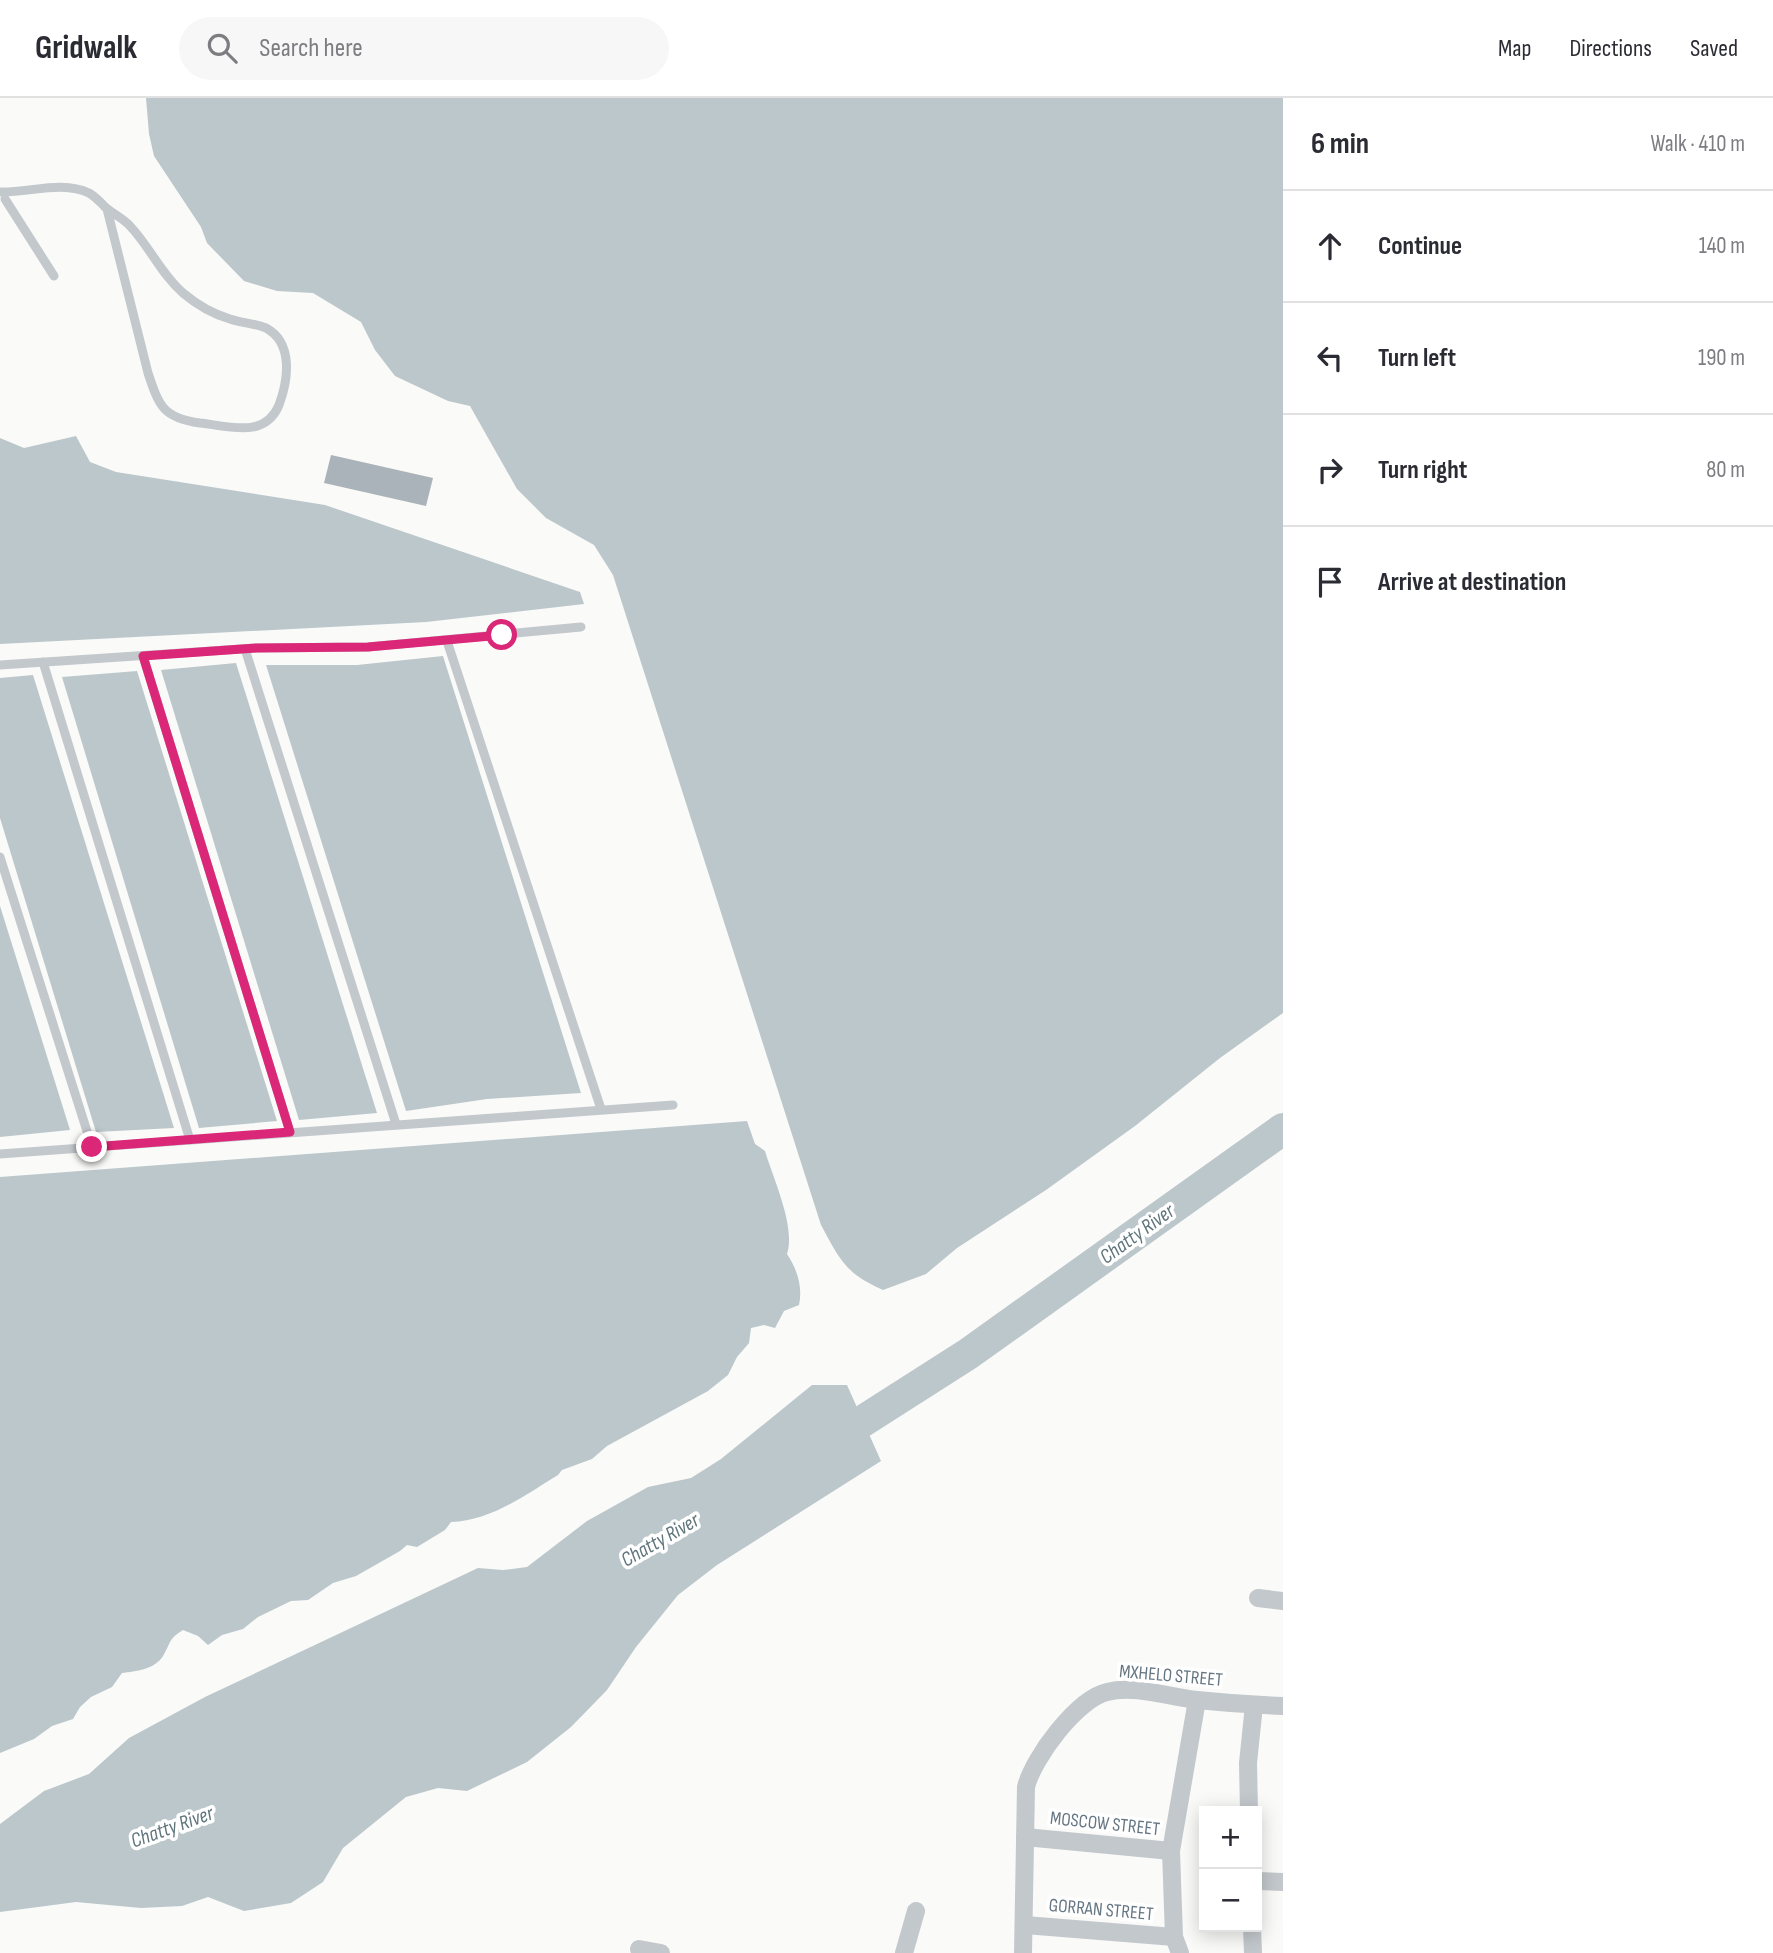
<!DOCTYPE html>
<html lang="en">
<head>
<meta charset="utf-8">
<style>
  :root { --surface:#fff; --page:#f7f7f7; --text:#2b2b33; --muted:#7c7c81; --line:#e1e1e2 }
  body { margin:0; font-family:"Sofia Sans Condensed",sans-serif; background:var(--page); color:var(--text) }
  .controls { position:absolute; right:21px; bottom:21px; display:grid; overflow:hidden; border-radius:0px; box-shadow:0 4px 18px #0003 }
  .controls button { width:63px; height:63px; display:grid; place-items:center; padding:0; border:0; border-bottom:2px solid var(--line); background:var(--surface); color:var(--text); font:35px sans-serif }
  .stop { position:absolute; width:21px; height:21px; margin:-16px; border:5px solid #db2777; border-radius:50%; background:#fff }
  .stop.end { background:#db2777; border-color:#fff; box-shadow:0 2px 7px #0008 }
  .list { margin:0; padding:0; list-style:none }
  h2 { display:flex; justify-content:space-between; align-items:center; height:91px; margin:0; padding:0 28px; font-size:30px }
  h2 small { font-size:23px; font-weight:400; color:var(--muted) }
  .list li { display:grid; grid-template-columns:46px 1fr auto; gap:21px; align-items:center; box-sizing:border-box; height:112px; padding:0 28px; border-top:2px solid var(--line) }
  .list b { display:block; font-size:26px; white-space:nowrap }
  .list em { font-size:23px; font-style:normal; color:var(--muted) }
  .icon { flex:none; width:38px; height:38px; fill:none; stroke:currentColor; stroke-width:2; stroke-linecap:round; stroke-linejoin:round }
  .map { position:relative; flex:none; width:1283px; height:1855px; overflow:hidden }
  header { display:flex; align-items:center; gap:42px; box-sizing:border-box; height:98px; padding:0 35px; background:var(--surface); border-bottom:2px solid var(--line) }
  header strong { font-size:33px }
  nav { display:flex; gap:38px; margin-inline-start:auto; font-size:24px }
  .search { width:490px; height:63px; background:var(--page); display:flex; align-items:center; gap:18px; box-sizing:border-box; padding:0 24px; border-radius:38px; color:var(--muted); font-size:26px }
  main { display:flex }
  aside { flex:1; background:var(--surface) }
  .map>svg:first-child { display:block }
  .water { fill:#bbc7cb }
  .lines { fill:none; stroke-linecap:round; stroke-linejoin:round }
  .river { stroke:#bbc7cb; stroke-width:32 }
  .building { fill:#aab3b9 }
  .service { stroke:#c3c8cc; stroke-width:9 }
  .minor { stroke:#c3c8cc; stroke-width:18 }
  .route { stroke:#db2777; stroke-width:9 }
  .labels { text-anchor:middle; dominant-baseline:central; stroke-width:7; stroke-linejoin:round; paint-order:stroke }
  .street-label { font-size:19px; fill:#657683; stroke:#fff }
  .water-label { font-size:21px; font-style:italic; fill:#60757c; stroke:#fff }
</style>
</head>
<body>
<header>
<strong>Gridwalk</strong>
<div class="search"><svg class="icon" aria-label="search" viewBox="0 0 24 24"><circle cx="10" cy="10" r="6"/><path d="M15 15l6 6"/></svg>Search here</div>
<nav><a>Map</a><a>Directions</a><a>Saved</a></nav>
</header>
<main>
<div class="map">
<svg width="1283" height="1855" viewBox="0 0 1283 1855">
  <rect width="100%" height="100%" fill="#fafaf8"/>
  <g class="water">
    <path d="M146,0h1137v915l-63,45 -85,68 -89,64 -89,58 -31,26 -43,16c-38,-17 -43,-30 -62,-65l-208,-650 -19,-30 -48,-27 -29,-29 -47,-83 -22,-5 -53,-25 -20,-26 -14,-28 -48,-29 -36,-2 -33,-10 -37,-38 -6,-16 -47,-71 -5,-22z"/>
    <polygon points="76,338 90,364 116,374 325,407 580,494 584,506 426,524 0,546 0,340 24,350"/>
    <polygon points="443,558 581,995 487,1001 406,1013 266,567 357,567"/>
    <polygon points="236,565 377,1015 299,1022 161,572"/>
    <polygon points="137,573 277,1023 199,1030 62,579"/>
    <polygon points="33,577 174,1030 96,1034 0,720 0,580"/>
    <polygon points="0,808 70,1032 0,1039"/>
    <path d="M747,1023l8,23 10,7c8,27 31,76 22,103 10,15 16,33 12,51l-15,6 -9,17 -11,-3 -13,3 -2,15 -12,14 -9,18 -20,16 -101,55 -15,13 -30,11 -4,5c-33,20 -67,46 -107,47l-6,8 -28,17 -10,-2 -7,6 -44,25 -23,7 -25,17 -17,1 -33,16 -15,12 -21,6 -14,10 -10,-9 -15,-6c-15,9 -12,13 -20,26 -9,14 -27,15 -41,17l-10,14 -21,10 -11,10 -7,12 -21,7 -18,13 -34,14v-576z"/>
    <polygon points="812,1287 847,1287 881,1363 717,1467 678,1497 636,1549 607,1592 571,1629 527,1664 467,1693 438,1690 406,1699 343,1750 323,1784 291,1805 244,1813 208,1799 182,1808 141,1810 76,1804 0,1814 0,1726 44,1693 89,1676 129,1640 205,1599 478,1470 503,1472 527,1469 587,1423 648,1389 691,1380 721,1361"/>
  </g>
  <g class="lines">
    <polyline class="river" points="827,1346 968,1256 1283,1031"/>
  </g>
  <polygon class="building" points="331,357 433,380 426,408 324,385"/>
  <g class="lines">
    <g class="service">
      <path d="M0,94c29,1 62,-12 89,1 7,4 11,9 16,14 8,7 18,11 25,19 20,21 31,48 53,67 13,11 30,21 47,26 11,4 24,4 36,9 28,15 22,53 13,77 -14,34 -50,21 -79,18 -37,-5 -41,-17 -52,-50l-41,-164"/>
      <polyline points="5,101 54,178"/>
      <polyline points="447,543 601,1011"/>
      <polyline points="245,551 396,1026"/>
      <polyline points="143,558 290,1034"/>
      <polyline points="43,564 190,1042"/>
      <polyline points="0,567 256,550 368,549 581,529"/>
      <polyline points="0,759 92,1049"/>
      <polyline points="0,1056 673,1007"/>
    </g>
    <g class="minor">
      <polyline points="1258,1500 1283,1503"/>
      <polyline points="1249,1713 1248,1665 1254,1607"/>
      <polyline points="1025,1739 1171,1753"/>
      <polyline points="1257,1783 1283,1784"/>
      <polyline points="1025,1827 1174,1839"/>
      <polyline points="1252,1829 1253,1855"/>
      <polyline points="639,1851 661,1855"/>
      <polyline points="904,1855 916,1813"/>
      <path d="M1023,1855l3,-166c7,-29 51,-88 81,-95 28,-7 62,5 90,8 29,3 57,5 86,6"/>
      <polyline points="1180,1855 1174,1839 1171,1753 1197,1602"/>
    </g>
  </g>
  <g class="lines">
    <polyline class="route" points="92,1049 290,1034 143,558 256,550 368,549 502,537"/>
  </g>
  <g class="labels">
    <g class="street-label">
      <text transform="translate(1171 1578) rotate(5)">MXHELO STREET</text>
      <text transform="translate(1105 1726) rotate(6)">MOSCOW STREET</text>
      <text transform="translate(1101 1812) rotate(5)">GORRAN STREET</text>
    </g>
    <g class="water-label">
      <text transform="translate(1137 1136) rotate(-36)">Chatty River</text>
      <text transform="translate(660 1442) rotate(-30)">Chatty River</text>
      <text transform="translate(172 1729) rotate(-20)">Chatty River</text>
    </g>
  </g>
</svg>
<div class="controls">
<button>+</button>
<button>−</button>
</div>
<div class="stop" style="left:502px;top:537px"></div>
<div class="stop end" style="left:92px;top:1049px"></div>
</div>
<aside>
<h2>6 min<small>Walk · 410 m</small></h2>
<ul class="list">
<li><svg class="icon" aria-label="ahead" viewBox="0 0 24 24"><path d="M12 20V5M6 11l6-6 6 6"/></svg><div><b>Continue</b></div><em>140 m</em></li>
<li><svg class="icon" aria-label="left" viewBox="0 0 24 24"><path d="M17 20v-9H6M10 6l-5 5 5 5"/></svg><div><b>Turn left</b></div><em>190 m</em></li>
<li><svg class="icon" aria-label="right" viewBox="0 0 24 24"><path d="M7 20v-9h11M14 6l5 5-5 5"/></svg><div><b>Turn right</b></div><em>80 m</em></li>
<li><svg class="icon" aria-label="arrive" viewBox="0 0 24 24"><path d="M6 21V4h12l-3 4 3 4H6"/></svg><div><b>Arrive at destination</b></div></li>
</ul>
</aside>
</main>
</body>
</html>
